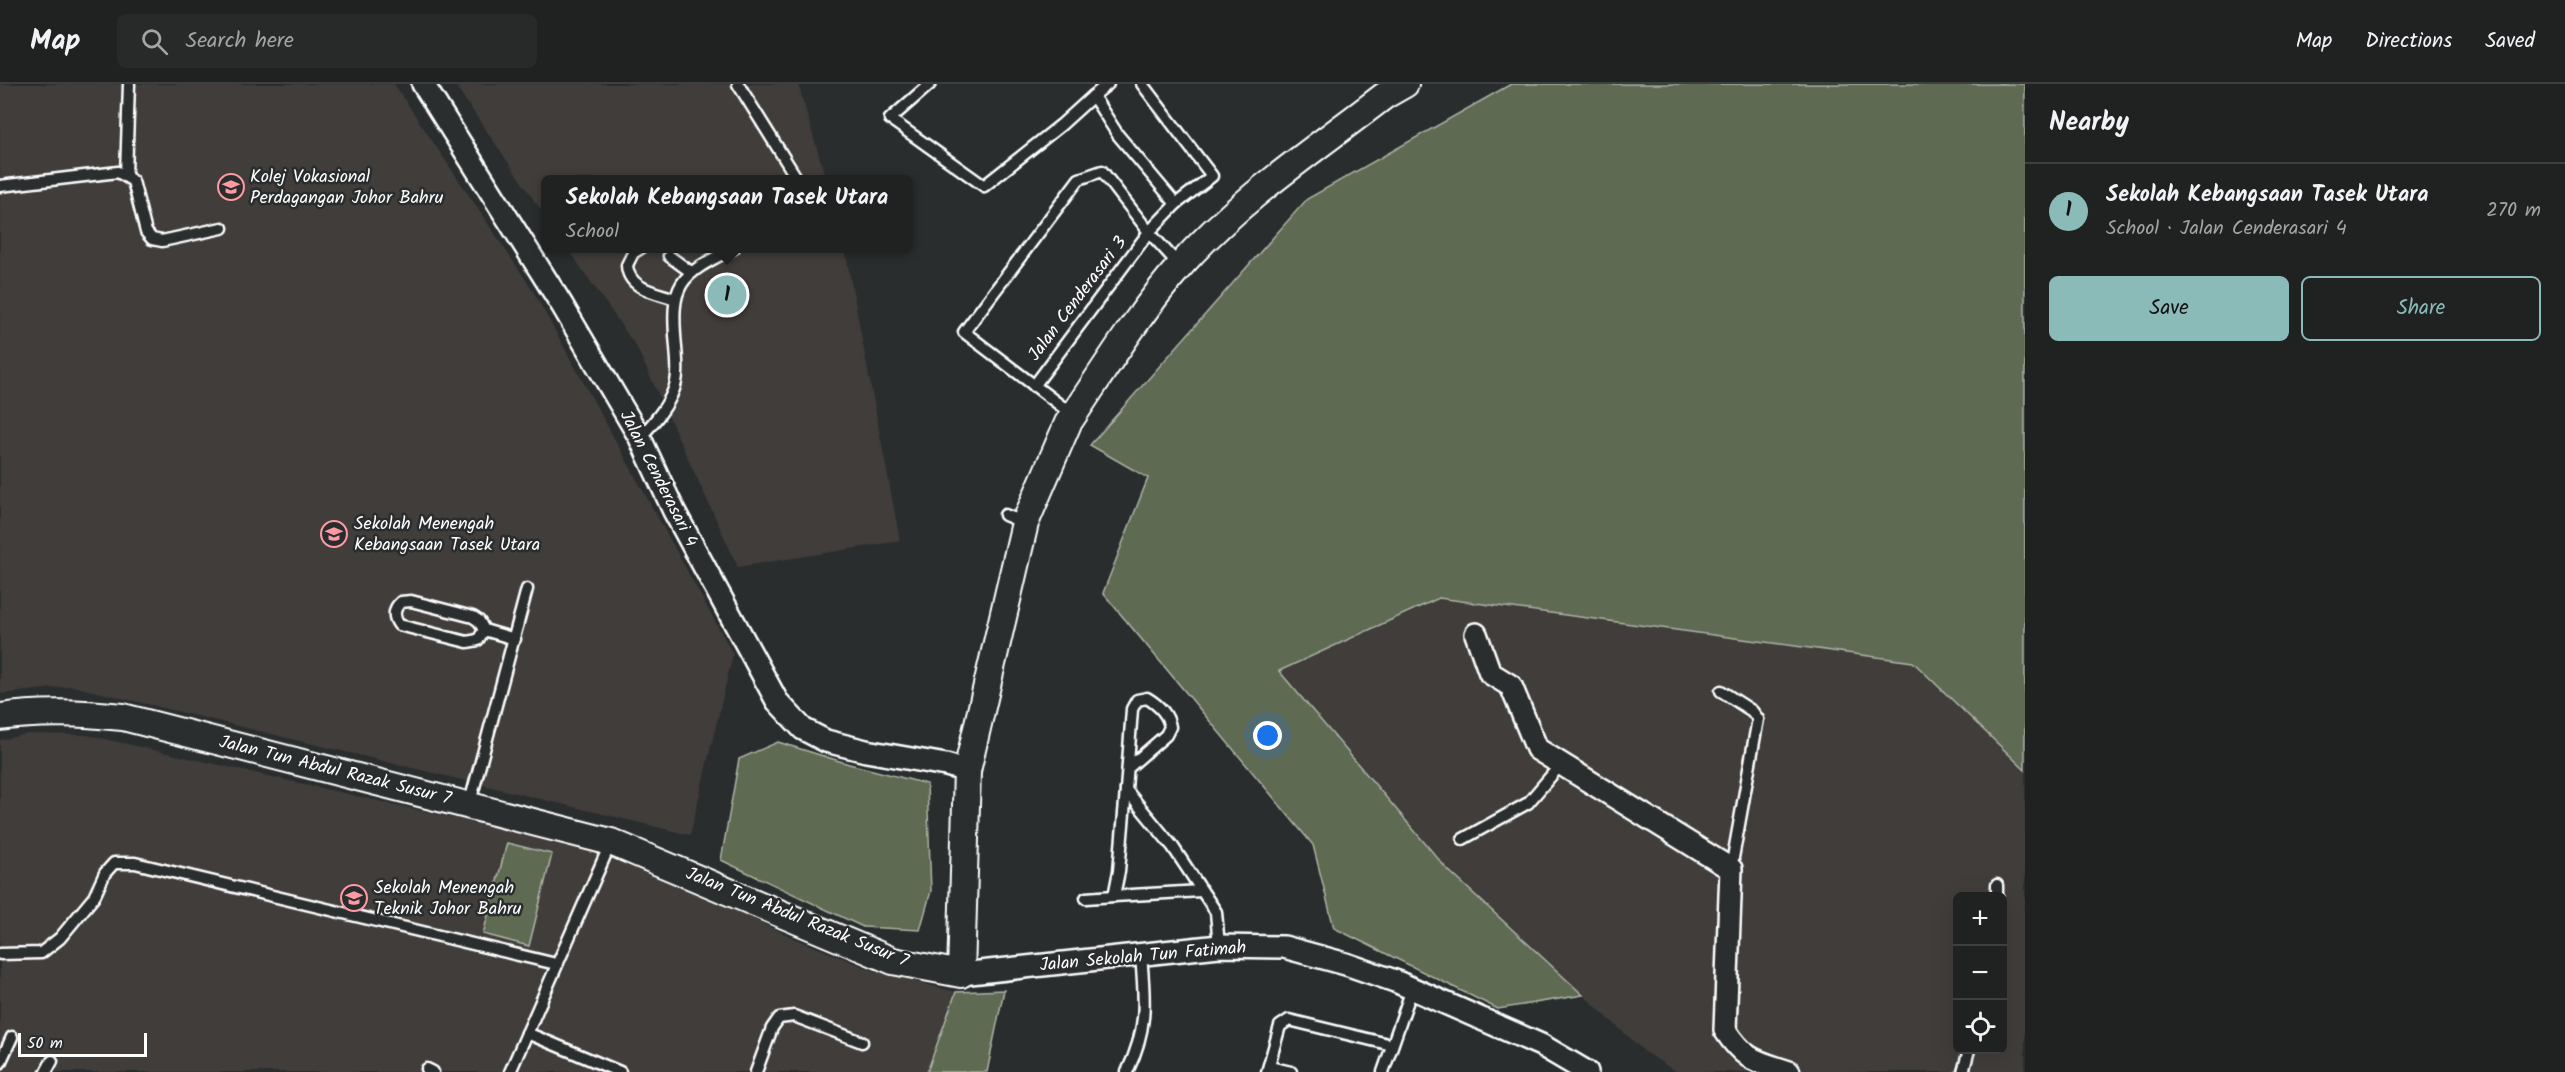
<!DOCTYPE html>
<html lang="en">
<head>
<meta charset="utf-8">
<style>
  :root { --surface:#202222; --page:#282a2a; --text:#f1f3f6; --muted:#a2a4a5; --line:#3d3f40; --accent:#8bbbb9 }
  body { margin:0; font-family:Kalam,sans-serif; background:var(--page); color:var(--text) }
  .controls { position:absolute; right:18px; bottom:18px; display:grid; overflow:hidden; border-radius:9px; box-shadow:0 6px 24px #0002 }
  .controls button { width:54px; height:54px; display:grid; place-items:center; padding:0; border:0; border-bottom:2px solid var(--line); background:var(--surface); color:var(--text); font:30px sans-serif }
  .scale { position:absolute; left:18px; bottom:15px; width:129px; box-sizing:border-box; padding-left:6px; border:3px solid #fff; border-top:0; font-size:16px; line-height:21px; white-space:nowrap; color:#fff; -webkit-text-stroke:4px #2a2d2e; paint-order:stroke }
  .you { position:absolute; left:1268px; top:652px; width:21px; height:21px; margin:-15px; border:4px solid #fff; border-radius:50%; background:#1a73e8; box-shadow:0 0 0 9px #1a73e833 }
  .badge { display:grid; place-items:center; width:39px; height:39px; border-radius:50%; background:var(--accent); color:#111; font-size:20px; font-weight:700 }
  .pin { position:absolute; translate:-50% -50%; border:3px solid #fff; box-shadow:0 2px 6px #0006 }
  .popup { position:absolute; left:541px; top:91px; width:372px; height:78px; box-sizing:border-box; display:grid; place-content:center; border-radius:9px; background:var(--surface); filter:drop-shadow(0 2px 4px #0005); font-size:20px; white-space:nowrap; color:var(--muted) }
  .popup b { font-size:22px; color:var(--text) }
  .popup::after { content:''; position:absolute; left:50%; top:100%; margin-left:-12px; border:12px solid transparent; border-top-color:var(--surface) }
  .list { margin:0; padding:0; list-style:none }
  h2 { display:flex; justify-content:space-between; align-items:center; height:78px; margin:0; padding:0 24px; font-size:26px }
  h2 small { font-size:20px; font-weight:400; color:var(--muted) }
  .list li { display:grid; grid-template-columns:39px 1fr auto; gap:18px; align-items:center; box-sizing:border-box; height:96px; padding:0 24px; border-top:2px solid var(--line) }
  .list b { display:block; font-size:22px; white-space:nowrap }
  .list p { margin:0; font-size:20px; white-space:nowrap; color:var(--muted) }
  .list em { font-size:20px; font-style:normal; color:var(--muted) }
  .actions { display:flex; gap:12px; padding:18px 24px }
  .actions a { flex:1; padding:14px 0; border:2px solid var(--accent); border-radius:9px; text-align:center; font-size:21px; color:var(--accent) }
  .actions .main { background:var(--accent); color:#111 }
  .icon { flex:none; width:33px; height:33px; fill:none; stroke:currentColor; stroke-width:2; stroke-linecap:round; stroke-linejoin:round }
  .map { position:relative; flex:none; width:2025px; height:988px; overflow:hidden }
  header { display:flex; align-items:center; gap:36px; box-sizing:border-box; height:84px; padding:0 30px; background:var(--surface); border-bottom:2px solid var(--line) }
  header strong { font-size:28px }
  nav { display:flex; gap:33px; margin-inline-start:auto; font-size:21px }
  .search { width:420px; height:54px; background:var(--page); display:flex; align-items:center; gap:15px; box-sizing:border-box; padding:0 21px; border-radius:9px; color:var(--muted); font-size:22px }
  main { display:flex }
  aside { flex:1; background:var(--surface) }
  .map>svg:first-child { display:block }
  .built { fill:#3f3d3a; fill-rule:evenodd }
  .green { fill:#5e6b52; stroke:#aeb5a8; stroke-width:1.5 }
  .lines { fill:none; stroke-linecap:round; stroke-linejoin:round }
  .service-casing { stroke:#fff; stroke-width:15 }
  .minor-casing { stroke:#fff; stroke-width:26 }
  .tertiary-casing { stroke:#fff; stroke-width:30 }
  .service { stroke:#2a2d2e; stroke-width:10 }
  .minor { stroke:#2a2d2e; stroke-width:21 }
  .tertiary { stroke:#2a2d2e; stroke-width:26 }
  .labels { text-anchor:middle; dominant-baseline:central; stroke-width:5; stroke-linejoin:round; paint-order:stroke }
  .poi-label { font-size:18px; fill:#fff; stroke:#2a2d2e; text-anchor:start }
  .street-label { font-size:18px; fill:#fff; stroke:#2a2d2e }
</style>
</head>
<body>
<header>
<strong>Map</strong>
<div class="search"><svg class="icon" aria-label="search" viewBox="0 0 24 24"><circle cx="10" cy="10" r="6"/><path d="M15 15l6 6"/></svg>Search here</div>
<nav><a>Map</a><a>Directions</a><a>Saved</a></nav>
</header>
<main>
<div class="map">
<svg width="2025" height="988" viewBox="0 0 2025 988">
  <rect width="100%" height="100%" fill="#2a2d2e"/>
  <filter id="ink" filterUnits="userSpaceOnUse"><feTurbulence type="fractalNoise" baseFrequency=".0167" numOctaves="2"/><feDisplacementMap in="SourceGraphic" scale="12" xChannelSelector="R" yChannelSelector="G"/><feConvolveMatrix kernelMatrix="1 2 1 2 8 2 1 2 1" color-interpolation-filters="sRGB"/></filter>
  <g filter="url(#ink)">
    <g class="built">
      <polygon points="0,0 394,0 532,205 733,570 690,751 72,602 0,610"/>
      <polygon points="464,0 798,0 826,95 546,95 545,132 457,4"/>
      <polygon points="568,165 845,165 900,457 738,483 637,264"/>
      <path d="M1439,514l474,64 112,108v302h-348l-31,-19 -200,-185 -168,-197zM1958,812h44v154h-44z"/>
      <polygon points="27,650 87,651 617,771 798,856 872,886 956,908 927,988 0,988 0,656"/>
    </g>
    <g class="green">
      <polygon points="1511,0 2025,0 2025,686 1913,578 1439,514 1279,587 1446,784 1583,911 1498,925 1334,844 1313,761 1103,509 1148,394 1090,361 1307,115"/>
      <polygon points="778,658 849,680 927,700 931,807 920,846 863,843 721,776 739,675"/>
      <polygon points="507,759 552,770 529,862 483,850"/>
      <polygon points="1004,906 987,988 927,988 956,908"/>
    </g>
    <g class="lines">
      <defs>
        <g id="service">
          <polyline points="738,0 797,95"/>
          <polyline points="930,0 890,35 984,102 1061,41 1093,12"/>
          <polyline points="1108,0 1093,12 1118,51 1176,120"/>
          <polyline points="1142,0 1212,92 1176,120 1149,148 1180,182"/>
          <polyline points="126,91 129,0"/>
          <polyline points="0,102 118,88 133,97 146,148 152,155 162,157 222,144"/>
          <path d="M641,164l-8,5 -6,12c1,24 28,27 48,34"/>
          <polyline points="669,172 691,188"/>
          <polyline points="1034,302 1149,148 1102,87 1079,95 964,248 1073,331"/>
          <path d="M640,354c13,-15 27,-30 34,-49 5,-13 3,-28 2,-42 -6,-64 2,-71 58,-99"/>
          <polyline points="1005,431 1025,439"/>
          <path d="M484,546l-6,10 -11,2 -68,-17c-6,-8 -6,-16 2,-23l10,-1 62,16 6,4 5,9 31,9"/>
          <polyline points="1721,607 1752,627 1758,635 1731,785"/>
          <path d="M1128,684l38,-33 4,-8c-2,-13 -13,-23 -23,-29l-10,2 -5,9 -6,81 47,57 43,65 3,34"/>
          <polyline points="469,722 527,505"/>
          <polyline points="1463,755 1528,719 1562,679"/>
          <polyline points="1997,801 1997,812"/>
          <polyline points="1114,812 1201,807"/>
          <polyline points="1086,814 1114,812 1119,787 1126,706"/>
          <polyline points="0,870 41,869 60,854 94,813 105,789 114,779 135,779 556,880"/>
          <polyline points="527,949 620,988"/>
          <polyline points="0,979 12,953"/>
          <polyline points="1269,983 1291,988"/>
          <polyline points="427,985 433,988"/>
          <polyline points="46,988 52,977"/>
          <polyline points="510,988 611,758"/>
          <polyline points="756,988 772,944 779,934 794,932 862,958"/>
          <path d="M1127,988c21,-44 18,-70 14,-117"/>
          <polyline points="1267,988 1280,942 1289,936 1392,961"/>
          <polyline points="1383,988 1412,905"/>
          <polyline points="1963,988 1969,966"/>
        </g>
        <g id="minor">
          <polyline points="423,0 562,221 640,354 674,427 777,617 803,645 826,657 866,667 946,681 967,687"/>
          <path d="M1476,550l14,39 21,13 26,63 194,120 -6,161c20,31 31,31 64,42"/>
          <polyline points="961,890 1219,862 1284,863 1346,880 1395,897 1541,961 1587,988"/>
        </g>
        <path id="tertiary" d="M0,633c42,-6 81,-4 123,0l488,125 282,119 68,13 6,-203 58,-248 43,-100c36,-53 70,-109 112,-157 58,-66 134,-116 204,-170l21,-12"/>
      </defs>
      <use href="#service" class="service-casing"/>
      <use href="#minor" class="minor-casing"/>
      <use href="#tertiary" class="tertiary-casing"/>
      <use href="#service" class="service"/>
      <use href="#minor" class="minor"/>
      <use href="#tertiary" class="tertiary"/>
    </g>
  </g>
  <defs>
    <symbol id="university-ring" viewBox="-11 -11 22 22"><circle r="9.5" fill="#2a2d2e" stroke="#ff9aa2" stroke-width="1.5"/><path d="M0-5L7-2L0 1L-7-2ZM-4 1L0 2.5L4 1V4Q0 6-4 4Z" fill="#ff9aa2"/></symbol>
    <symbol id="school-ring" viewBox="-11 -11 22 22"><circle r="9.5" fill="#2a2d2e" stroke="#ff9aa2" stroke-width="1.5"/><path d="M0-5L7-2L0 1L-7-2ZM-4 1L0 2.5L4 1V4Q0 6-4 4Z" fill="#ff9aa2"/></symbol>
  </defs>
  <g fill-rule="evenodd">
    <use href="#university-ring" x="216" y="88" width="30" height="30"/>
    <use href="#school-ring" x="319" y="435" width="30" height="30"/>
    <use href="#university-ring" x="339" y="799" width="30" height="30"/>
  </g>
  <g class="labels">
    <g class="poi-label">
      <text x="250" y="93">Kolej Vokasional<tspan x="250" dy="21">Perdagangan Johor Bahru</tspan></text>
      <text x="354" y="440">Sekolah Menengah<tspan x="354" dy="21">Kebangsaan Tasek Utara</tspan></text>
      <text x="374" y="804">Sekolah Menengah<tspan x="374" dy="21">Teknik Johor Bahru</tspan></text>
    </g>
    <g class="street-label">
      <text transform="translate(1078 215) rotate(-53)">Jalan Cenderasari 3</text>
      <text transform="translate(658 395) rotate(63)">Jalan Cenderasari 4</text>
      <text transform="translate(335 687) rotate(14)">Jalan Tun Abdul Razak Susur 7</text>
      <text transform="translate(797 834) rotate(22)">Jalan Tun Abdul Razak Susur 7</text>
      <text transform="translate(1143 873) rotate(-5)">Jalan Sekolah Tun Fatimah</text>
    </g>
  </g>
</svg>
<div class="controls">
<button>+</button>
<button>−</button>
<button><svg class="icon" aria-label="locate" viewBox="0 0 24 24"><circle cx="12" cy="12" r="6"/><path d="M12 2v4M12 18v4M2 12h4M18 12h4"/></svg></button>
</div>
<div class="scale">50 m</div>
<div class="you"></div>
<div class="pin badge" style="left:727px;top:211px">1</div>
<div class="popup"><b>Sekolah Kebangsaan Tasek Utara</b>School</div>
</div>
<aside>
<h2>Nearby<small></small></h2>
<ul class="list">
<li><span class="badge">1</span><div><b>Sekolah Kebangsaan Tasek Utara</b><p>School · Jalan Cenderasari 4</p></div><em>270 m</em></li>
</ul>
<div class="actions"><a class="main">Save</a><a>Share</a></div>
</aside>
</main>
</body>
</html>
